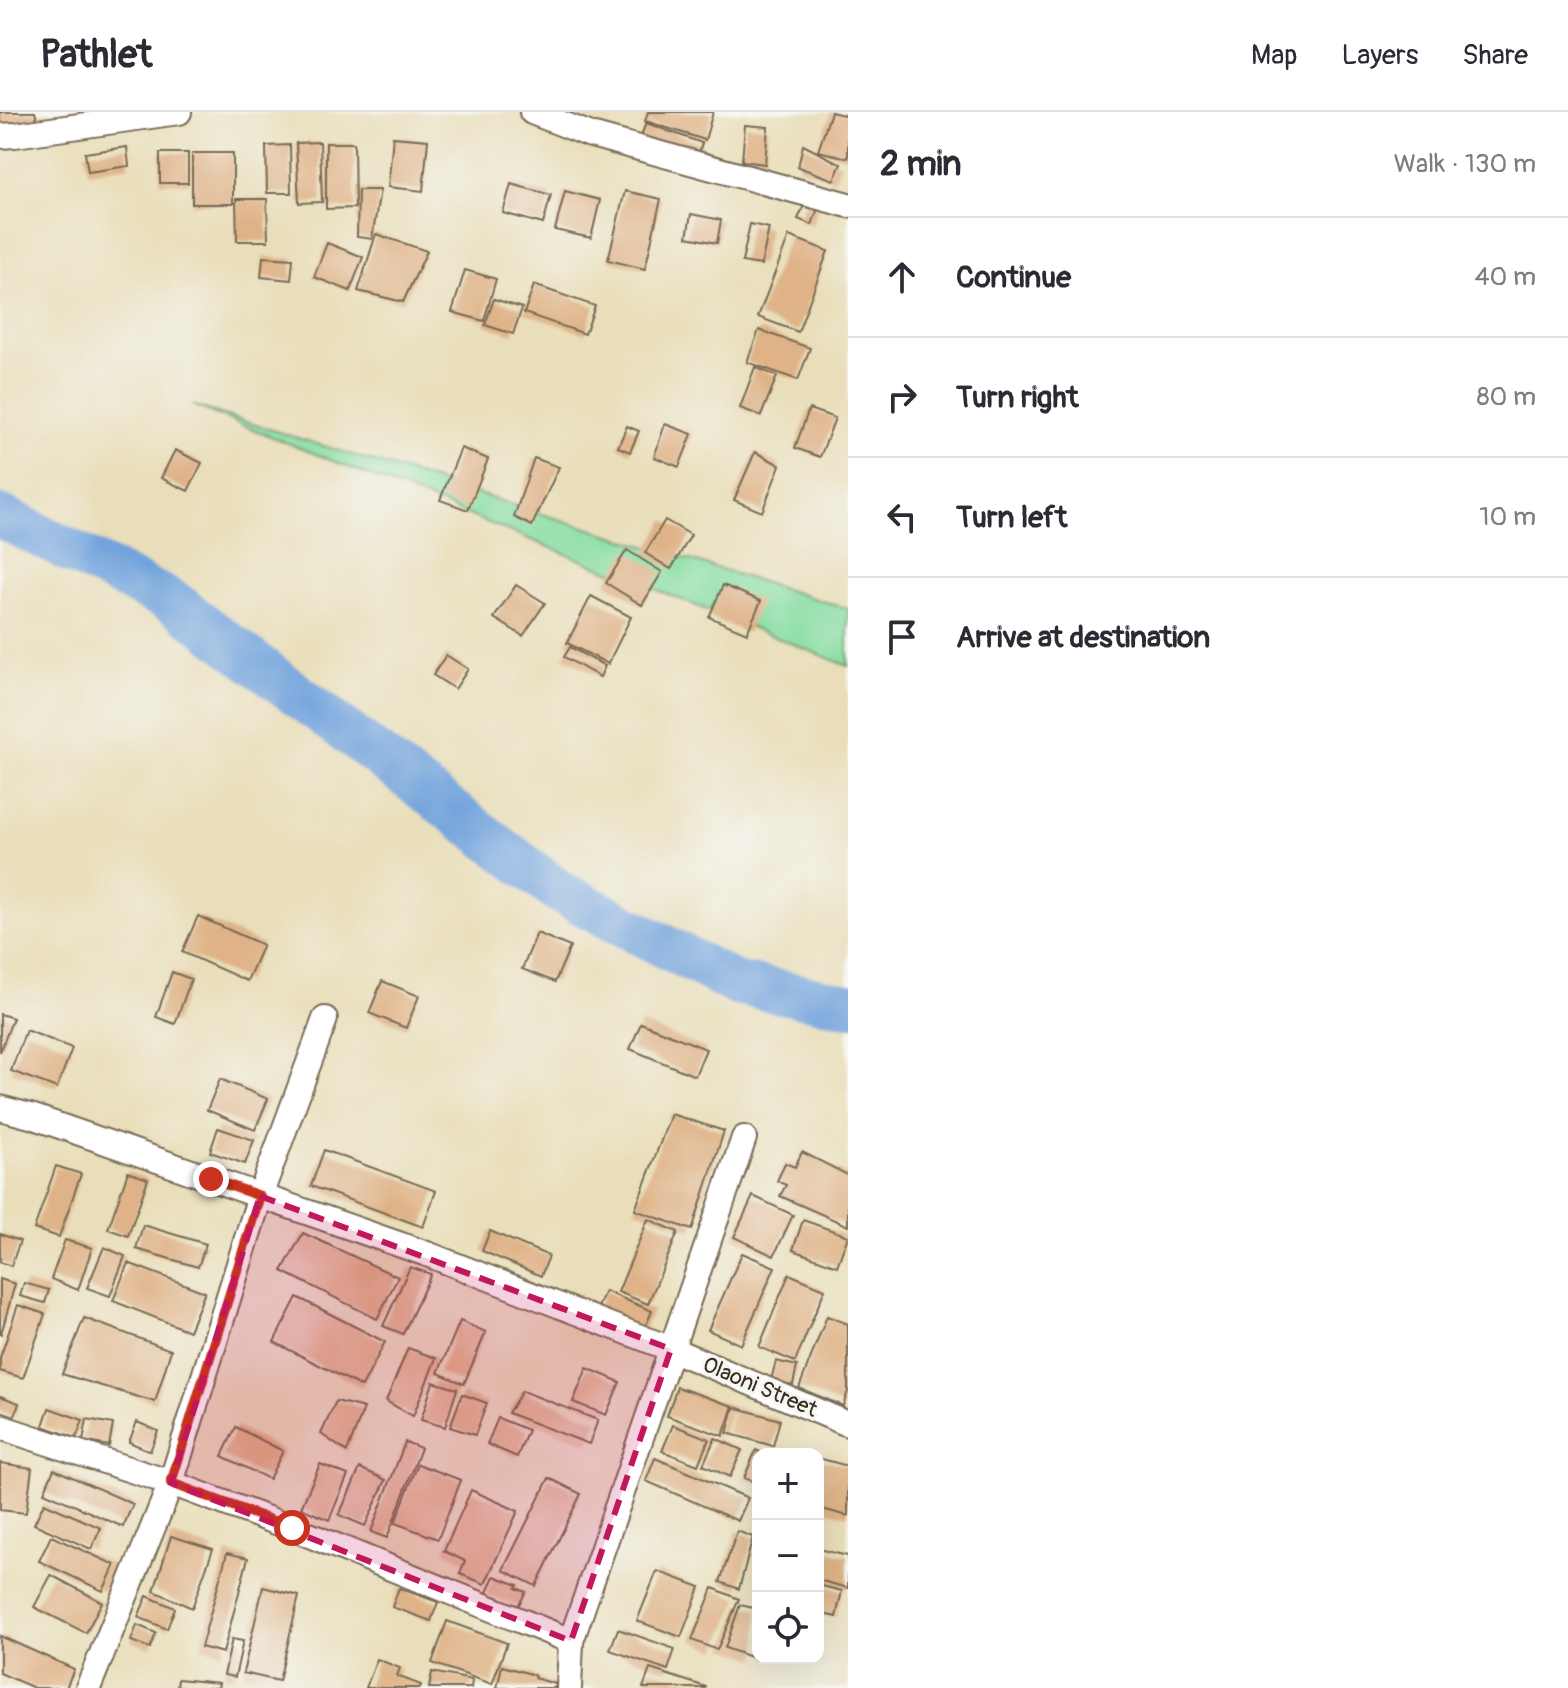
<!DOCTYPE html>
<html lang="en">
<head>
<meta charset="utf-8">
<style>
  :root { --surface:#fff; --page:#f7f7f7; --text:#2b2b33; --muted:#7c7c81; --line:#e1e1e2 }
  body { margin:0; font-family:Pangolin,sans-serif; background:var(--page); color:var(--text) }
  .controls { position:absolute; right:24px; bottom:24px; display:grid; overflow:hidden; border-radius:16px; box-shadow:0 8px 32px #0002 }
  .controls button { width:72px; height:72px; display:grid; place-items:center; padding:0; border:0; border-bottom:2px solid var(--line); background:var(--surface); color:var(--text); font:40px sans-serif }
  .stop { position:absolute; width:24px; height:24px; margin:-18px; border:6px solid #c8321e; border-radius:50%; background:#fff }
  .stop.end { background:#c8321e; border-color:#fff; box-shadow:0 2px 8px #0008 }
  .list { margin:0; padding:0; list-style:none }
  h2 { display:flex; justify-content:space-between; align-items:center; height:104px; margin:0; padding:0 32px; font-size:34px }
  h2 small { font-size:26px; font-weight:400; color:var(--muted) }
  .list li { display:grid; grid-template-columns:52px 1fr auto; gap:24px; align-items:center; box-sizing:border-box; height:120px; padding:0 32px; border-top:2px solid var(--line) }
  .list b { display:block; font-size:30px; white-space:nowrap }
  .list em { font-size:26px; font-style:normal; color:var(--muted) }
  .icon { flex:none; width:44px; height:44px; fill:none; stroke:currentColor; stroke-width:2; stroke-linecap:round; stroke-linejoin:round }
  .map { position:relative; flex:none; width:848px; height:1576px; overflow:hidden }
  header { display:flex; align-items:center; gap:48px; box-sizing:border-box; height:112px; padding:0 40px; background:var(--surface); border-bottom:2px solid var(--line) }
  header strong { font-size:38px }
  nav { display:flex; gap:44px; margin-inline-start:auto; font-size:28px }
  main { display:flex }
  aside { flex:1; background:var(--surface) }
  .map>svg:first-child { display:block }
  .green { fill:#87dda1; stroke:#618460; stroke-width:2 }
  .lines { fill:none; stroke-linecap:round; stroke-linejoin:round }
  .river { stroke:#72a3dc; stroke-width:44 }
  .building { fill:#dfb387 }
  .minor-casing { stroke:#786954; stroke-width:28 }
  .minor { stroke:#fff; stroke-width:24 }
  .route { stroke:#c8321e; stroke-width:10 }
  .marked { fill:#c2185b; fill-opacity:0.2; stroke:#c2185b; stroke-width:6; stroke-dasharray:16 10; stroke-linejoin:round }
  .labels { text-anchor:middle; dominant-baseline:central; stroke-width:6; stroke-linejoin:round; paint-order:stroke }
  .street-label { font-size:22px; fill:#3b2a1e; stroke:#f6f6f2 }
</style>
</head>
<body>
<header>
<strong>Pathlet</strong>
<nav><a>Map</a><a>Layers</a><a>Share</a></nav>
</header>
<main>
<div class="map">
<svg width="848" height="1576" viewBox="0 0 848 1576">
  <rect width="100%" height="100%" fill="#f6f6f2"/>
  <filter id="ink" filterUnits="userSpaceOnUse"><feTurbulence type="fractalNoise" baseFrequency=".0125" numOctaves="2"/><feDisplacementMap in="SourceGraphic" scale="16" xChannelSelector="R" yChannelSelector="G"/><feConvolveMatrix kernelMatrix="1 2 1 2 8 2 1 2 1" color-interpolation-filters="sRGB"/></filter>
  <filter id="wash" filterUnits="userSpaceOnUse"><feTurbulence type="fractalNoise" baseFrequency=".006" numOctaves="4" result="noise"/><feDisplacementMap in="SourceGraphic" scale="32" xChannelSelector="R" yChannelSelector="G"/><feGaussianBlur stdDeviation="1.8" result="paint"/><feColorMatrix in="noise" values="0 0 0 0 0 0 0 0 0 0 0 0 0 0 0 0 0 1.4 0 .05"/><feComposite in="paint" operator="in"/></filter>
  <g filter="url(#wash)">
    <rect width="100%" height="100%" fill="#e9deb9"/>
    <polygon class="green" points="192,293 848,497 848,554"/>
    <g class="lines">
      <polyline class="river" points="0,404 175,491 560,780 735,871 848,893"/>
    </g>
    <g id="blocks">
      <g class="building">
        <polygon points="0,0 35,0 37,8 0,13"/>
        <polygon points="648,0 713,0 705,28 645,9"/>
        <polygon points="831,0 848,4 848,46 818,39"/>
        <polygon points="646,11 702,31 696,49 639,29"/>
        <polygon points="745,13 768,15 765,52 742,49"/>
        <polygon points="393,25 428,28 423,79 388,75"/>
        <polygon points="320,30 322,90 299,91 296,31"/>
        <polygon points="326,31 354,31 355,96 326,97"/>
        <polygon points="290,33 291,81 267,81 266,34"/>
        <polygon points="803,33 841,52 834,68 798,55"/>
        <polygon points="127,35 129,54 88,60 85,41"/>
        <rect x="160" y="41" width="28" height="30"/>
        <rect x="192" y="41" width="41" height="51"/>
        <polygon points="511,72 551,83 543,112 503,101"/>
        <polygon points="358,78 380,78 372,127 357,125"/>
        <polygon points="565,79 600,88 591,126 555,118"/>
        <polygon points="625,79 661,87 645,157 608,148"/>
        <polygon points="236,87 267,87 268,129 237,129"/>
        <polygon points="805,91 818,96 812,113 798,107"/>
        <polygon points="691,102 721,108 717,131 687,125"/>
        <polygon points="750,112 769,116 761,153 742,150"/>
        <polygon points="376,122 427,139 403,190 358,179"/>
        <polygon points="789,124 828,139 798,220 758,205"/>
        <polygon points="327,131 363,145 350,179 314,165"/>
        <polygon points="263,145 293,147 291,168 261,165"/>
        <polygon points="465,158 496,167 484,209 452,200"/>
        <polygon points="534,173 595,194 585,222 524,201"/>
        <polygon points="494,187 522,196 513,222 485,213"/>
        <polygon points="759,218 810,236 798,268 747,250"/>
        <polygon points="755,255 777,264 761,304 740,296"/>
        <polygon points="809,297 835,306 820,345 795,336"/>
        <polygon points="665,312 692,322 679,355 654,345"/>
        <polygon points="627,314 639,319 630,340 618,335"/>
        <polygon points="461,336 488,347 468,398 440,388"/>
        <polygon points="175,338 202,351 188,379 161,366"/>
        <polygon points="755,340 780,353 762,400 734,388"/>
        <polygon points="534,346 559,355 532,414 514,405"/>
        <polygon points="665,408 691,423 671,457 645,441"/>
        <polygon points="627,438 662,460 642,493 606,471"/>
        <polygon points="516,473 545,491 523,524 494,506"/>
        <polygon points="723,473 761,489 747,521 709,505"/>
        <polygon points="591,484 631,505 608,552 567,531"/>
        <polygon points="570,535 605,554 600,565 564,545"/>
        <polygon points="446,543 468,557 455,577 433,563"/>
        <polygon points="198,804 263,833 247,869 182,840"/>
        <polygon points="537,821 570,835 555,870 522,857"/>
        <polygon points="172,860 191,867 175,912 156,905"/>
        <polygon points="382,869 419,884 406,916 369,901"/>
        <polygon points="0,902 13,906 0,940"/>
        <polygon points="641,911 706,937 695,964 630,937"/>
        <polygon points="26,918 72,936 57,976 11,959"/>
        <polygon points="220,967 268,987 255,1018 207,998"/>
        <polygon points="671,1002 724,1019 692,1118 635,1098"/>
        <polygon points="218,1016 254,1028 245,1052 210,1040"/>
        <polygon points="324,1038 436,1079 423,1115 311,1074"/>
        <polygon points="802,1040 848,1063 848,1114 780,1084 786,1073 777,1069 785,1051 795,1055"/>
        <polygon points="56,1054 81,1062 59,1125 34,1117"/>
        <polygon points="128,1060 148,1067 128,1124 108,1117"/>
        <polygon points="753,1084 793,1103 774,1144 734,1125"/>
        <polygon points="648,1107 678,1120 648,1192 618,1180"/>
        <polygon points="803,1108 848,1124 837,1154 793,1138"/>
        <polygon points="143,1113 206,1132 198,1155 136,1137"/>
        <polygon points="490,1119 549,1144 541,1164 482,1139"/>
        <polygon points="303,1121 398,1165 377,1207 282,1159"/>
        <polygon points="0,1122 20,1129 11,1154 0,1150"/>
        <polygon points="65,1128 92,1136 78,1178 51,1167"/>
        <polygon points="104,1135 125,1144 110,1184 87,1176"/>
        <polygon points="742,1141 775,1155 741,1233 708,1218"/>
        <polygon points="128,1151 205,1180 189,1219 113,1189"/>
        <polygon points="410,1155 431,1162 403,1222 383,1214"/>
        <polygon points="789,1162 825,1177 795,1250 759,1235"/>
        <polygon points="0,1167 15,1172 1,1222 0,1222"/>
        <polygon points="24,1171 49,1178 45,1191 20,1184"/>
        <polygon points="605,1179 652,1199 644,1218 597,1197"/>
        <polygon points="297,1185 385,1230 362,1275 274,1230"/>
        <polygon points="18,1193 45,1202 23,1266 0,1259 0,1246"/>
        <polygon points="827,1204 848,1212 848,1279 843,1294 799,1276"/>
        <polygon points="84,1206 171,1238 155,1290 62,1262"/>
        <polygon points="460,1209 486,1220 464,1272 438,1261"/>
        <polygon points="408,1236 436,1246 413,1304 386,1289"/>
        <polygon points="776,1249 797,1254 793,1273 771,1268"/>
        <polygon points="587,1256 620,1270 606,1303 573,1290"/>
        <polygon points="433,1270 457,1277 445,1315 421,1308"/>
        <polygon points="677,1275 733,1294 723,1324 667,1304"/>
        <polygon points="522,1279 598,1308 589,1332 508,1301"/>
        <polygon points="462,1282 487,1291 475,1323 450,1315"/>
        <polygon points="0,1284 19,1291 15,1304 0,1299"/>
        <polygon points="336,1289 364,1296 347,1340 321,1322"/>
        <polygon points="734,1295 780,1308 773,1334 727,1321"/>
        <polygon points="49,1296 83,1308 76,1326 43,1314"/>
        <polygon points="498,1306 528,1318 517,1345 487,1332"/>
        <polygon points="87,1307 113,1312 109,1334 83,1329"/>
        <polygon points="137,1310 158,1319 150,1339 129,1330"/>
        <polygon points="673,1313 709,1327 698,1353 662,1339"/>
        <polygon points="236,1315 283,1339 269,1367 222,1344"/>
        <polygon points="715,1326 742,1338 730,1365 703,1353"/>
        <polygon points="405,1330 421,1336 387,1426 371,1420"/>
        <polygon points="756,1338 764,1342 758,1342 758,1365 756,1371 744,1366"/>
        <polygon points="655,1346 748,1386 738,1409 646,1369"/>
        <polygon points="818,1346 848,1354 848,1404 818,1396"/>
        <polygon points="0,1351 32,1356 26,1401 0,1398"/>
        <polygon points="320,1352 348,1363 329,1408 301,1396"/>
        <polygon points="418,1352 461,1368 438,1427 395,1411"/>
        <polygon points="360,1356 386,1368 365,1414 339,1403"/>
        <polygon points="54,1357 133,1392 123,1415 44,1380"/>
        <polygon points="549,1366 581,1382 536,1474 503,1458"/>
        <polygon points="471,1378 518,1399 485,1472 460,1462 465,1449 444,1439"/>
        <polygon points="44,1391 101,1416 91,1437 34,1412"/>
        <polygon points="737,1419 753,1425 739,1477 720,1470"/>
        <polygon points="51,1424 115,1453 103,1479 39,1449"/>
        <polygon points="171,1424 213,1437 192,1496 154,1479"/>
        <polygon points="818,1437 848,1444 848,1476 818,1468"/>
        <polygon points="227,1441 248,1446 223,1541 201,1535"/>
        <polygon points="657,1459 700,1475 681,1525 637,1509"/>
        <polygon points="51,1463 102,1490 86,1521 34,1495"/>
        <polygon points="494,1464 518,1473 516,1476 526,1480 518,1494 486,1483"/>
        <polygon points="818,1473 842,1479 836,1505 818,1501"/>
        <polygon points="263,1475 299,1484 279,1569 243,1561"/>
        <polygon points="399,1476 438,1490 431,1509 392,1495"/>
        <polygon points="713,1476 739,1487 717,1538 692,1528"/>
        <polygon points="147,1484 175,1496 167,1517 138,1505"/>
        <polygon points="740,1493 758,1497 758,1540 756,1547 725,1536"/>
        <polygon points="447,1509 507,1531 492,1572 432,1551"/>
        <polygon points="137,1513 156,1521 150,1536 131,1529"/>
        <polygon points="618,1517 675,1537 668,1558 610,1538"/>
        <polygon points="0,1524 74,1557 66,1576 34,1576 0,1561"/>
        <polygon points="232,1527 243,1529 235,1565 224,1563"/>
        <polygon points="377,1547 400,1556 397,1564 421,1573 420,1576 366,1576"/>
        <polygon points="502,1554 535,1563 534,1566 556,1572 555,1576 497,1576"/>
        <polygon points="650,1557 706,1575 705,1576 643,1576"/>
        <polygon points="432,1560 472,1568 471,1576 429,1576"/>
        <polygon points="178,1567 219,1571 218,1576 177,1576"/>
      </g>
    </g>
  </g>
  <g filter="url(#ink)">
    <use href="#blocks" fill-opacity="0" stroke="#786954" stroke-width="2"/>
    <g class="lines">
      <defs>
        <g id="minor">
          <polyline points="532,0 591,23 848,93"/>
          <polyline points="0,24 15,23 179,0"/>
          <polyline points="0,996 34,1005 427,1142 671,1237 848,1312"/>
          <polyline points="0,1315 171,1371 292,1416 571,1529"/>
          <polyline points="88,1576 171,1371 260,1084 325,907"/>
          <polyline points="569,1576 571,1529 744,1026"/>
        </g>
      </defs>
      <use href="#minor" class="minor-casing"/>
      <use href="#minor" class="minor"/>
    </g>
  </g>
  <g class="lines" filter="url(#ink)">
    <polyline class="route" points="211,1067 260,1084 171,1371 292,1416"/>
  </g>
  <path class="marked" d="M260,1084l411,153 -100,292 -400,-158z"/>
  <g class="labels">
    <g class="street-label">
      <text transform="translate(760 1275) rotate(23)">Olaoni Street</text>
    </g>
  </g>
</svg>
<div class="controls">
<button>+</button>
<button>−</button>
<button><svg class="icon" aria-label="locate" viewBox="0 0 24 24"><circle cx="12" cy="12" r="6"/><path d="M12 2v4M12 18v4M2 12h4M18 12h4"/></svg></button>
</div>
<div class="stop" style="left:292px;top:1416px"></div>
<div class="stop end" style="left:211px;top:1067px"></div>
</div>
<aside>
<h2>2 min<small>Walk · 130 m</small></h2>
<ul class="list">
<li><svg class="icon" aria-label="ahead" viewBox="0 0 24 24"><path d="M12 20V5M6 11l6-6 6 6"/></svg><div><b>Continue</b></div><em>40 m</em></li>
<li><svg class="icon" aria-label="right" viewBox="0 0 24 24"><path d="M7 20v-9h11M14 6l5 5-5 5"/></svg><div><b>Turn right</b></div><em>80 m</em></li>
<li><svg class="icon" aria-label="left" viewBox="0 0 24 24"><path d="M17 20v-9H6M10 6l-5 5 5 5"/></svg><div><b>Turn left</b></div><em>10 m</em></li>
<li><svg class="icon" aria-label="arrive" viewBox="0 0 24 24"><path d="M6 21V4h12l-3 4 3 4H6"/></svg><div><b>Arrive at destination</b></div></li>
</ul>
</aside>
</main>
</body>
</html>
